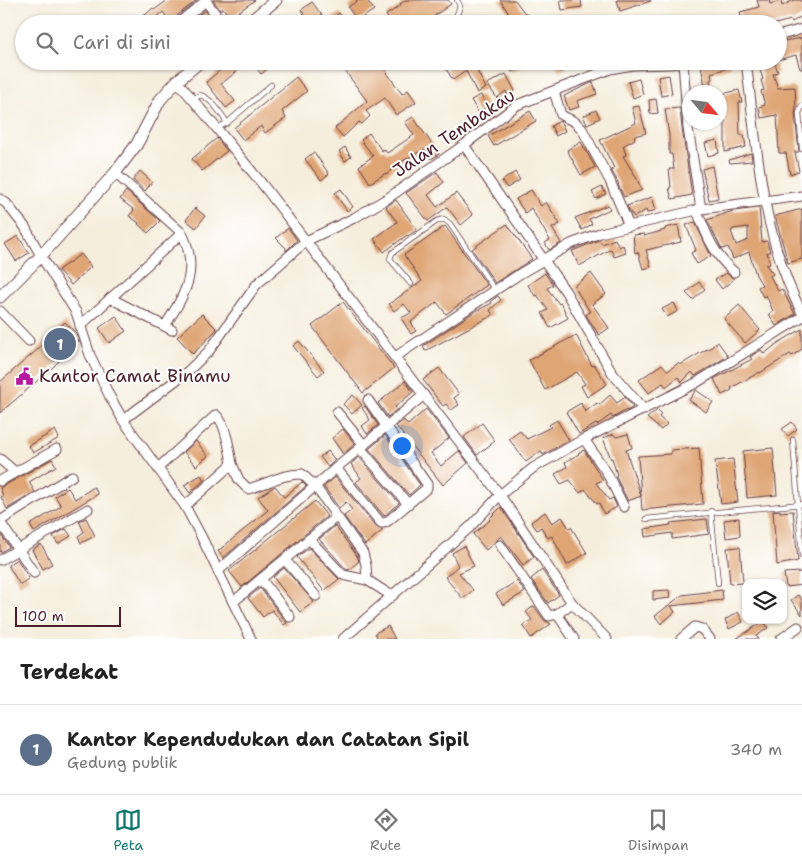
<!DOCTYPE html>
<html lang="id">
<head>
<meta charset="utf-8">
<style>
  :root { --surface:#fff; --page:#f6f6f6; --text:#222; --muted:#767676; --line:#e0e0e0; --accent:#0f766e }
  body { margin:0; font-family:"Shantell Sans",sans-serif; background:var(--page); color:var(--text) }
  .controls { position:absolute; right:15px; bottom:15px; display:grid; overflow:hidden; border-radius:10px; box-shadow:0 1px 4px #0004 }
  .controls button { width:45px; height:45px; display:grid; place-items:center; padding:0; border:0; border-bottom:1px solid var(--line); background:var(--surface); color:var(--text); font:25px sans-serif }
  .compass { position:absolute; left:682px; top:85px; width:45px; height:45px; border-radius:50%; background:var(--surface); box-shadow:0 1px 4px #0004; rotate:118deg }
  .scale { position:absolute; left:15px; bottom:12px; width:106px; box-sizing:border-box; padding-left:5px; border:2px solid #4a1f2b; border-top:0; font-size:14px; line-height:18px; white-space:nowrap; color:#4a1f2b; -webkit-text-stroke:4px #fff; paint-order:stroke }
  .you { position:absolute; left:401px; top:445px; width:18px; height:18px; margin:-12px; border:4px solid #fff; border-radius:50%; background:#1a73e8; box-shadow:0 0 0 8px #1a73e833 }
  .badge { display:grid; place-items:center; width:32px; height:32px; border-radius:50%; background:var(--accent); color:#fff; font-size:16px; font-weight:700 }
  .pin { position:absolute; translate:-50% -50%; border:2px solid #fff; box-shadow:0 1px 5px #0006 }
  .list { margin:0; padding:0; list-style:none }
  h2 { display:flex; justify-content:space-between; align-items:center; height:65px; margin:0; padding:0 20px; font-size:21px }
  h2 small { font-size:16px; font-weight:400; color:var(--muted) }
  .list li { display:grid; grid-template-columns:32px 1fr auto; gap:15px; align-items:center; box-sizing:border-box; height:90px; padding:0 20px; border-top:1px solid var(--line) }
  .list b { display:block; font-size:19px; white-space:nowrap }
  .list p { margin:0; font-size:16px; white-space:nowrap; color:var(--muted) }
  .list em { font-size:16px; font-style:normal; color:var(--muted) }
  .icon { flex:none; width:28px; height:28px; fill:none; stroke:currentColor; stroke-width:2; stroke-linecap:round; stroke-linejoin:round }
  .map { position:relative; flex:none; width:802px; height:639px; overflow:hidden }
  .search { position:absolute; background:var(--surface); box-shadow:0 1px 4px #0004; left:15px; right:15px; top:15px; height:55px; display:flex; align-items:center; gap:12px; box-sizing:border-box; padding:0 18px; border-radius:28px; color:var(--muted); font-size:19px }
  .sheet { height:155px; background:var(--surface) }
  nav { display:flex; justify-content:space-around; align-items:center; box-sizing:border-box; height:70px; border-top:1px solid var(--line); background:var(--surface); font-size:14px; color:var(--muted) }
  nav a { display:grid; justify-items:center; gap:2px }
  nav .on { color:var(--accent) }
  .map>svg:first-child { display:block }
  .building { fill:#dfa575; fill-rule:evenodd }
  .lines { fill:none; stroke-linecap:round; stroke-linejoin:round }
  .service-casing { stroke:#643e46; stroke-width:6 }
  .minor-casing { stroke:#643e46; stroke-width:11 }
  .secondary-casing { stroke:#643e46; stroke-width:13 }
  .service { stroke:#fff; stroke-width:4.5 }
  .minor { stroke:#fff; stroke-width:9 }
  .secondary { stroke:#fff; stroke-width:11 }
  .labels { text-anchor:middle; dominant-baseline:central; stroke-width:4; stroke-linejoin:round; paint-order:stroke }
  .street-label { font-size:18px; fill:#4a1f2b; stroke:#fff }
  .poi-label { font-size:18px; fill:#4a1f2b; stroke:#fff; text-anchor:start }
</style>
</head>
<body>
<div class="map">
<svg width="802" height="639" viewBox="0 0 802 639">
  <rect width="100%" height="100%" fill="#fff"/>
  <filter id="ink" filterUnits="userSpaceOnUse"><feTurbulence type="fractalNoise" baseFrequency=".02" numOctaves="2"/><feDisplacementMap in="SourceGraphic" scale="10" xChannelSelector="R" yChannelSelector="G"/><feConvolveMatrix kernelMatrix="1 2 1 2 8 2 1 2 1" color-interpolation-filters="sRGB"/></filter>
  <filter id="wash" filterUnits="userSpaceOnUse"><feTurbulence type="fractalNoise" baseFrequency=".0096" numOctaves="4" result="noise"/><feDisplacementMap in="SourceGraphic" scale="20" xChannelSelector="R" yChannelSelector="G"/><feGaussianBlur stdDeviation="1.12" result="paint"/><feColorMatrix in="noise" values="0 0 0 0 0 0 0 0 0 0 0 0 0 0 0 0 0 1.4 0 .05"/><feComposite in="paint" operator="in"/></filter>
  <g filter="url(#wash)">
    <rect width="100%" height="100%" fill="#f6eedd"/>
    <g id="blocks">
      <g class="building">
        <polygon points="168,0 197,0 173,19 171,23 163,12 149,24 143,24 139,20 153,8 154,10"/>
        <polygon points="213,0 255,0 230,18 223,8 220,10"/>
        <polygon points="359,0 367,0 374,10 357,21 348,7"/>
        <polygon points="406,0 448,0 451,4 435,15 440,24 414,24 409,17 397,24 391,24 386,15 401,5 400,4"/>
        <polygon points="500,0 515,0 526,15 528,14 535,24 516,24"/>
        <polygon points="560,0 581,0 582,7 562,10"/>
        <polygon points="617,0 650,0 651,1 620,11"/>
        <polygon points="757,0 769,0 770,4 781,1 782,6 794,0 802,0 802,16 792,22 791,20 775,24 726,24 741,17 740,12 759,7"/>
        <polygon points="312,2 327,22 339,13 347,24 311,24 301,10"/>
        <polygon points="205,10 215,24 187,24"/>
        <polygon points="802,38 802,69 800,69 796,55 778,60 778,42"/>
        <polygon points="231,61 250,61 221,84 235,101 226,108 206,82"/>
        <polygon points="251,61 265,61 270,67 261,74"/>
        <polygon points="338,61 383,61 388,69 385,70 402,94 408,90 416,102 396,115 385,98 366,111 370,116 362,124 359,122 343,137 335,128 367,101"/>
        <polygon points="458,61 480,61 474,65 486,88 477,93 466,71 453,80 446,69"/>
        <polygon points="506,61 519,61 522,66 512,72"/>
        <polygon points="553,61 563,61 567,68 559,72"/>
        <polygon points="719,61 729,61 731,67 711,73 712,79 710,80 712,92 706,92 701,65"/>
        <polygon points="757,61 774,61 778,72 773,74 778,88 795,87 796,109 795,113 799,152 795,152 799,171 790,174 786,153 779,153 777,115 761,118 759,107 765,105 761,91 764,90 761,80 763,79"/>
        <polygon points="506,74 515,91 507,95 506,91 497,98 487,84"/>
        <polygon points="669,75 672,94 661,96 658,77"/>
        <polygon points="296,77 307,91 282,111 286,118 265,133 261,126 243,140 234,128"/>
        <polygon points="639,79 643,94 633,98 628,82"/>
        <polygon points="593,82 597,94 577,101 579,107 569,110 564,96"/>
        <polygon points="739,90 742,102 739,102 740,135 744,135 746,147 725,152 725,120 723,120 723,110 725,110 722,94"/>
        <polygon points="481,95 487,107 478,112 471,100"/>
        <polygon points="656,99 658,113 650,114 649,100"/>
        <polygon points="639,106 646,133 634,136 635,139 623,146 626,155 623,156 636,177 642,190 624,197 618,185 619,184 611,170 614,168 600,140 636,123 632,107"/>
        <polygon points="680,108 682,129 692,195 672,199 669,188 671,187 669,169 674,169 672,154 669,154 669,135 665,109"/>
        <polygon points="596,110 600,118 587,124 583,116"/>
        <polygon points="530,111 536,121 494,146 488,136"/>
        <polygon points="413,117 439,154 431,159 424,149 401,162 387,174 386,173 370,183 359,166 373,156 361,140 369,133 382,151 384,149 387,153 414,135 405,122"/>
        <polygon points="560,121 565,131 556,136 551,126"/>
        <polygon points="696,122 723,122 723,125 697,131"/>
        <polygon points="217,138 227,151 202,171 192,159"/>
        <polygon points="717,140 719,153 708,156 705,143"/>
        <polygon points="581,142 595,167 581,175 567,150"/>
        <polygon points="345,147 351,157 345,161 339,151"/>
        <polygon points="314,152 329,174 321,180 305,159"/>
        <polygon points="751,153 752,161 730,163 729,160"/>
        <polygon points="712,166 718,198 709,200 702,169"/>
        <polygon points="140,171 152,182 145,191 133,180"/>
        <polygon points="437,172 444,182 428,195 437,207 456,193 473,215 461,225 447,207 428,221 406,193"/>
        <polygon points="515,172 520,180 507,188 502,181"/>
        <polygon points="602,187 606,194 596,199 592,192"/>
        <polygon points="341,189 353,207 347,211 335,193"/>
        <polygon points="531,190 541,206 546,202 560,224 552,228 561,243 549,250 545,243 550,240 531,208 525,213 516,199"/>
        <polygon points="126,191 160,221 148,233 138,224 139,223 129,216 134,210 120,199"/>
        <polygon points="652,197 656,210 647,213 646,210 634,217 632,214 631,214 627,206"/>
        <polygon points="396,200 417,230 408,236 407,235 384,252 374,239 397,222 386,207"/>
        <polygon points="608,205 610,209 589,219 592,224 582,230 575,218"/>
        <polygon points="195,208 205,216 196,228 186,220"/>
        <path d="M759,208l3,34 5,-1 3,11h-3l3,12 -4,1 7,9 -3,2 8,15 4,-2 13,25 -19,12 -7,-12 4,-3 -7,-16 -3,2 -5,-10 4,-2 -6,-10 -7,-23 -16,7 -5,-12 -6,2 -1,-1 -14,-28 26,-9zM748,227v13l-12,5 -5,-14 2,-1v-1z"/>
        <polygon points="802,209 802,259 788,263 775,216"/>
        <polygon points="695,222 711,256 697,264 691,253 696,250 686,225"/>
        <polygon points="507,224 532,259 495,283 472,249"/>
        <polygon points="678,225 681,242 646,250 651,267 643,269 638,252 635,253 633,235 644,234 644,236 665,230 665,228"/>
        <polygon points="445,226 487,285 446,314 437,302 411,322 416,331 411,334 401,318 411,313 404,304 394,311 389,304 422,281 404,255"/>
        <polygon points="288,228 297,240 286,251 286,248 276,238"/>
        <polygon points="18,236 29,253 16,261 5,244"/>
        <polygon points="615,239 619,247 623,245 626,253 614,257 611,249 579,266 572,251 599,240 602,244"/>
        <polygon points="81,254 91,267 71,285 58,270"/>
        <polygon points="545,273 553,285 547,288 559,304 561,303 568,318 550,328 542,313 548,310 537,295 535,296 528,285"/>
        <polygon points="591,273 606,294 592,304 609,328 599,335 586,315 590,312 574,286"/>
        <polygon points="726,273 734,279 722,289 715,280"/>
        <polygon points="699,282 705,289 693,300 686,293"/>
        <polygon points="498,296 501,300 490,310 493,315 425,351 423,346 474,312 492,303 491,301"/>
        <polygon points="343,302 394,368 363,393 312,326"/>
        <polygon points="674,303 678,311 667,317 662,309"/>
        <polygon points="739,305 760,330 745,343 724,319"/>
        <polygon points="202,314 217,329 193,354 177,337"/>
        <polygon points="116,316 126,331 109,343 99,328"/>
        <polygon points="65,322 76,333 79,341 52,368 0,413 0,382 37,350"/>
        <polygon points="802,329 802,349 792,356 790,354 760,373 760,372 731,388 732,390 722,395 714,379 752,359 750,357 761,350 764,354 778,343"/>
        <polygon points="576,335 592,366 594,364 607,384 587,397 581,386 585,384 577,372 545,390 529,360"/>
        <polygon points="299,341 324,371 318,376 293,346"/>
        <polygon points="718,342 728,356 695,376 692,372 682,382 678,377 666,387 663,383 649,393 639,380 662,364 668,371 678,363 680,365 707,349 707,350"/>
        <polygon points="439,368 459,394 454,398 459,405 451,410 446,404 443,406 423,380"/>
        <polygon points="405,381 413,392 395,407 397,409 388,417 378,403"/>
        <polygon points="696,390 713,402 706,412 689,400"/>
        <polygon points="353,395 362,405 352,414 343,404"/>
        <polygon points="610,395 617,403 625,397 633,407 627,411 626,410 613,418 611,415 597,425 596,424 579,434 566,412 581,403 585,412 597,403 599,405"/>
        <polygon points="365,406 378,425 367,434 362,426 370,420 362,408"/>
        <polygon points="426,409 449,438 431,453 441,466 459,451 468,463 443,485 396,426 404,420 408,425"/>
        <polygon points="657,410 661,414 659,417 667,424 661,430 647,418"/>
        <polygon points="557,420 569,440 543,455 541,451 526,462 509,439 520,431 527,439 551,427 549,425"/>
        <polygon points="792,422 797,429 788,436 782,429"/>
        <polygon points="482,423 495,441 477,455 464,437"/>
        <polygon points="343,429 355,444 343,454 332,438"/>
        <polygon points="55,430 59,438 33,453 29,446"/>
        <polygon points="614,434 616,437 628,434 632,448 626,450 641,496 628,501 617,479 616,475 617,475 612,458 611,459 603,438"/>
        <polygon points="385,435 420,485 409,495 369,449"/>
        <polygon points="196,441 208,456 196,466 184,452"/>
        <polygon points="699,448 703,504 642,510 638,456 671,454 671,450"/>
        <polygon points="773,448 777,495 747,498 743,451"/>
        <polygon points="584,450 603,480 596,483 609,500 613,498 617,507 604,514 599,503 597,504 585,489 580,493 570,480 561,484 555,474 567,467 565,462 579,454 578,453"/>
        <polygon points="328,451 335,460 328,467 320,457"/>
        <polygon points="359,457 399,503 384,516 356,482 361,478 351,464"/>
        <polygon points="52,459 56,466 29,482 35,492 7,509 1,497 3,496 0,488"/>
        <polygon points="733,459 738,502 721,504 715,461"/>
        <polygon points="201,475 204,480 190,493 184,485"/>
        <polygon points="335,477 376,527 383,530 365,545 344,516 352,510 346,502 339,508 324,487"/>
        <polygon points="302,482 306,486 223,558 218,551 268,510 258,497 275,486 284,497"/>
        <polygon points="94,487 98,494 34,532 30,525 61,506 55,496 68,488 75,499"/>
        <polygon points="315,501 327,516 242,587 229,571"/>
        <polygon points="501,507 534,557 523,565 501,536 486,550 473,534 490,520 489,519"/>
        <polygon points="780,510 780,512 793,511 798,561 777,565 773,511"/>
        <polygon points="545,512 552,523 562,517 569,528 571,527 587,553 567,565 552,536 548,538 541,527 537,530 531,522"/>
        <polygon points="86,518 95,536 81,543 78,536 84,532 79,521"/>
        <polygon points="739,518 740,536 726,538 724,520"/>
        <polygon points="707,519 709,534 672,539 672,533 645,537 644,529 671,525 670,523"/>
        <polygon points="335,526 357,556 359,561 349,570 346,569 319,539"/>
        <polygon points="66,529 71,536 58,544 53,536"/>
        <polygon points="0,533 9,547 1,552 0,551"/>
        <polygon points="41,544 52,564 43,569 32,550"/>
        <polygon points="464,546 474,566 459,573 473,590 463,599 445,577 458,566 452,553"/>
        <polygon points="740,547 743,583 730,584 727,548"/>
        <polygon points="309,548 339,579 324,591 297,557"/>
        <polygon points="17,559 29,578 20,585 8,565"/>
        <polygon points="284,568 314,602 300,612 273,577"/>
        <polygon points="542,570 559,595 548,603 531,579"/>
        <polygon points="802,572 802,585 786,587 784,573"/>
        <polygon points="517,581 525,592 503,605 496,594"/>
        <polygon points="260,588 287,623 284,625 272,610 263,617 248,598"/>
        <polygon points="669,590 670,598 653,600 653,591"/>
        <polygon points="722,590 723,600 671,606 675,612 661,624 655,616 682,595"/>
        <polygon points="798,595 802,600 802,615 791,600"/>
        <polygon points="534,606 544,620 551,624 531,638 523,625 532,620 526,612"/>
        <polygon points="738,612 743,622 729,629 725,620"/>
        <polygon points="764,621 768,628 756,636 759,639 736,639"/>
        <polygon points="388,626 395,639 378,639 375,633"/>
      </g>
    </g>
  </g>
  <g filter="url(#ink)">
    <use href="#blocks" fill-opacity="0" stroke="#643e46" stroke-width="1"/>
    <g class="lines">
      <defs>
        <g id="service">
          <path d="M446,21c10,-1 11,-6 14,-15l-3,-6"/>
          <path d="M193,99l7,-4c11,3 21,18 27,28l-10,5"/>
          <polyline points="802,106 799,113 802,149"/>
          <polyline points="227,123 271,85"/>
          <polyline points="411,284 390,259 392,253 437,221 444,219 450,224 495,290"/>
          <polyline points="793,440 802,555"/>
          <polyline points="711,511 718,583"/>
          <polyline points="646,519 802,504"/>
        </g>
        <g id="minor">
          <polyline points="205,0 223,24"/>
          <polyline points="177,24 207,0"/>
          <polyline points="778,36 802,29"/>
          <path d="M746,61c11,87 15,173 56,252"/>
          <polyline points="683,62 688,128 701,209"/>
          <polyline points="177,81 205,114 263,185 500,495 572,603 607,639"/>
          <polyline points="554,91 561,115 575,122 582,129 610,181 629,226"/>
          <polyline points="464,145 566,292 613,374 644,410"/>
          <path d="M115,173l67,60c18,38 3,61 -17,93"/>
          <polyline points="0,199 6,203 25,227 41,256 76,312 90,355 109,395 123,420 185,506 201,536 251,639"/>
          <path d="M697,211c10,24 16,43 37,61"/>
          <polyline points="110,298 172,330"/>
          <polyline points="0,311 29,341"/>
          <polyline points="80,326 182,233"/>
          <polyline points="395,357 521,273 571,244 600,233 701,209 802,196"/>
          <polyline points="337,412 364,445"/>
          <polyline points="123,420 187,372 209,351 257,284 306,241 354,218 388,198 464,145 517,105 610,69 633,65 671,64 686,61"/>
          <polyline points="584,439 607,473 624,507"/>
          <polyline points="360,448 408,504"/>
          <polyline points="0,459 15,472"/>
          <path d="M158,468l58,-53c10,8 14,37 16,49"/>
          <polyline points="336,468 381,523 384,523 388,521 427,488 427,484 368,400"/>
          <polyline points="0,481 57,449"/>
          <path d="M185,506l47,-42 7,16 9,9c20,-5 32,-15 54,-15l13,12 48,67 3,12 1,15"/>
          <polyline points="0,521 72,476"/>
          <polyline points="0,522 34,573"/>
          <polyline points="309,539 343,575 367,580 392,596"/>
          <polyline points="500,545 549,616 557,614 572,603"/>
          <polyline points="0,560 88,509"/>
          <polyline points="285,560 316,596"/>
          <polyline points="218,571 336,468 424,395"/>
          <polyline points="261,579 290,617"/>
          <polyline points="233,602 336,517"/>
          <polyline points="557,614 574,639"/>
          <polyline points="343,639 470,527 500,495 533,468 584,439 696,383 802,317"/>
          <polyline points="681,639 695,627 702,629 710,639"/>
          <polyline points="781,639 798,627"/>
        </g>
        <g id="secondary">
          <polyline points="247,24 276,0"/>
          <polyline points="0,297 41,256 115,173 137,144 160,100 177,81 201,61"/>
        </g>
      </defs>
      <use href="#service" class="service-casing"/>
      <use href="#minor" class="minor-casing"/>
      <use href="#secondary" class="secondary-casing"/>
      <use href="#service" class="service"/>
      <use href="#minor" class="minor"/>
      <use href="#secondary" class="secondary"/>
    </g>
  </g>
  <defs>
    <symbol id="civic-bare" viewBox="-9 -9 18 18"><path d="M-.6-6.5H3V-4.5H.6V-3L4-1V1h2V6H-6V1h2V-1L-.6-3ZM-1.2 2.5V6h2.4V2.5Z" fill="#b5179e" stroke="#fff" stroke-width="2.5" paint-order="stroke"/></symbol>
  </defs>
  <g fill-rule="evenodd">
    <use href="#civic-bare" x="12" y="364" width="25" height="25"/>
  </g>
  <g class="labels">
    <g class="street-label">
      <text transform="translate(454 133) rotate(-34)">Jalan Tembakau</text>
    </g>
    <g class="poi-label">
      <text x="39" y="376">Kantor Camat Binamu</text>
    </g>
  </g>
</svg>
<div class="controls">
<button><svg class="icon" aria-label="layers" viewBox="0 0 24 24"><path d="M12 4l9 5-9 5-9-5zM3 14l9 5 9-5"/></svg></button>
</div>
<svg class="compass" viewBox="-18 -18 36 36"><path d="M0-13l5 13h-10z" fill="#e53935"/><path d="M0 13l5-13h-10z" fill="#767676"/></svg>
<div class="scale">100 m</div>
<div class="you"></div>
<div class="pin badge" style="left:60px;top:344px;background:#5c6f8a">1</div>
<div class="search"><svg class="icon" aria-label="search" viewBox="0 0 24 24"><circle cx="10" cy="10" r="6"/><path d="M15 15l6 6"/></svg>Cari di sini</div>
</div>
<section class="sheet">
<h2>Terdekat<small></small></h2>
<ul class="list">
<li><span class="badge" style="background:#5c6f8a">1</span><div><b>Kantor Kependudukan dan Catatan Sipil</b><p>Gedung publik</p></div><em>340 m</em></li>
</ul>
</section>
<nav>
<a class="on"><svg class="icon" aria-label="map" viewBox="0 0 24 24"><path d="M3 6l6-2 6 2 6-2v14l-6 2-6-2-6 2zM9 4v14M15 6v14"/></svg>Peta</a>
<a><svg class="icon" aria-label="directions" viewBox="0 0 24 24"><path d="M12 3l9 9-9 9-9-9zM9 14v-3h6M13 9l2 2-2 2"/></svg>Rute</a>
<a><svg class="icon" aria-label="saved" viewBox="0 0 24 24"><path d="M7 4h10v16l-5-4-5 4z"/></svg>Disimpan</a>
</nav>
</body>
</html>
